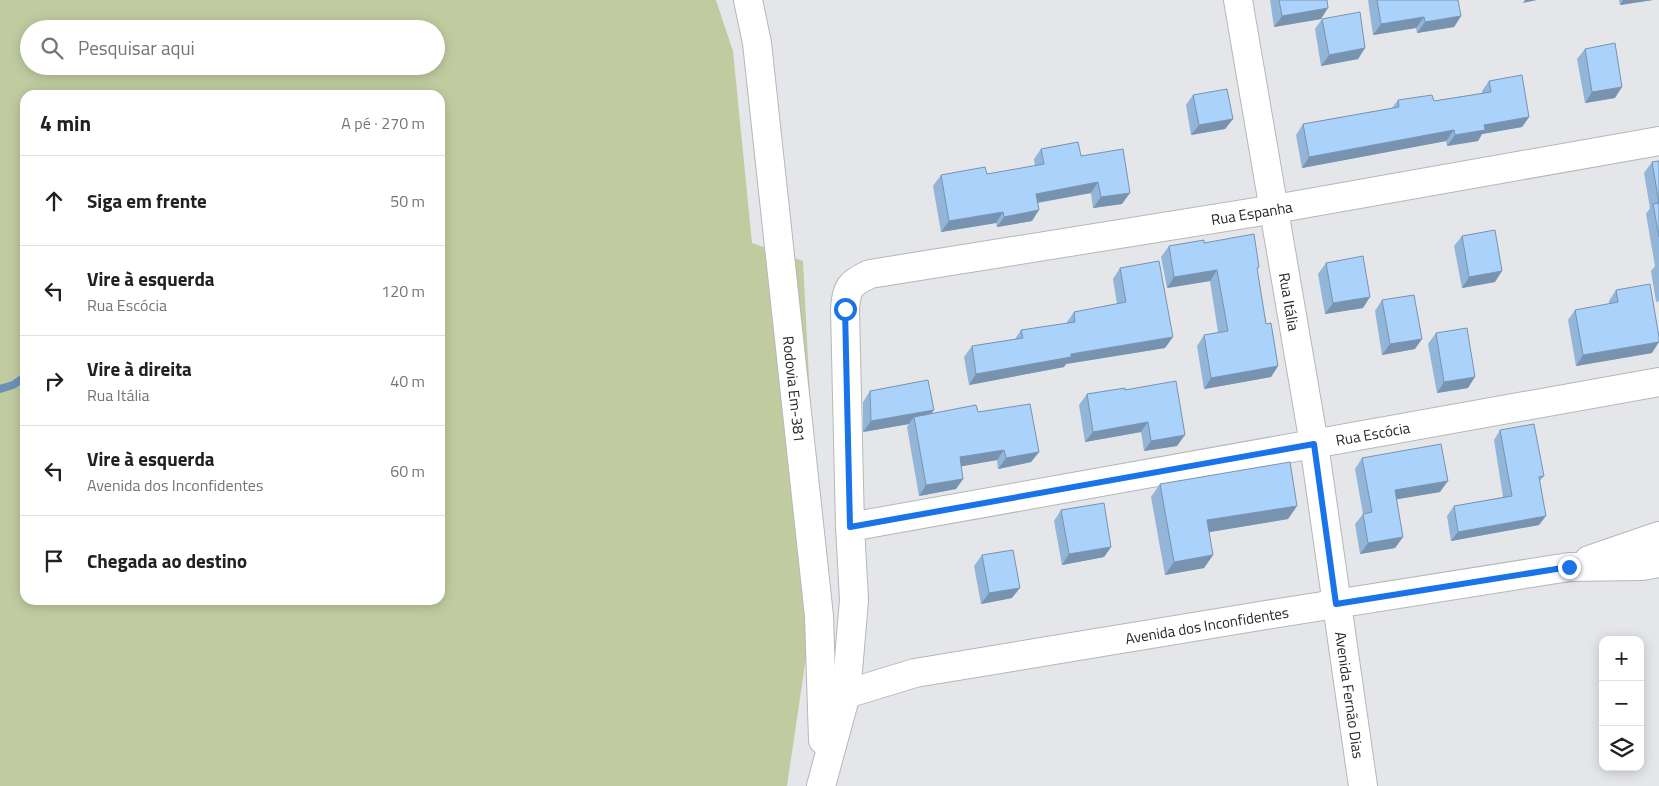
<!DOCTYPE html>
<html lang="pt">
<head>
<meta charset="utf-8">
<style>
  :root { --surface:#fff; --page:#f2f2f2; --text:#202124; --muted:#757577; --line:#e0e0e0 }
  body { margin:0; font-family:"Titillium Web",sans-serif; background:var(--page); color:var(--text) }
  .controls { position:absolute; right:15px; bottom:15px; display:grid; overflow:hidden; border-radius:10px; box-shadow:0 2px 12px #0003 }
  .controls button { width:45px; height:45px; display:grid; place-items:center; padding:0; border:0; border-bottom:1px solid var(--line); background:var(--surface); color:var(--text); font:25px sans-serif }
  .stop { position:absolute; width:15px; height:15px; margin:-11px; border:4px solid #1a73e8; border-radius:50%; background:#fff }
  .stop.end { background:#1a73e8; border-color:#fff; box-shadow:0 1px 5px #0008 }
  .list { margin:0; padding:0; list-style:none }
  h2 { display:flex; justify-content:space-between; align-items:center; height:65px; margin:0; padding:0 20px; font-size:21px }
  h2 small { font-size:16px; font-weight:400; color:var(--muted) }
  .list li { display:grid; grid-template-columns:32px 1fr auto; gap:15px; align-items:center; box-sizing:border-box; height:90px; padding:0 20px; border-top:1px solid var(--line) }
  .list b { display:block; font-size:19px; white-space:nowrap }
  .list p { margin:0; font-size:16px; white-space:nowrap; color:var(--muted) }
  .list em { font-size:16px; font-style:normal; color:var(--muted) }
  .icon { flex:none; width:28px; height:28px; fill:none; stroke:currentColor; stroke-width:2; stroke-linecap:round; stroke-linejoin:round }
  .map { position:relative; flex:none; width:1659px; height:786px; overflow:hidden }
  .search { position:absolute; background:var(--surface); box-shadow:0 2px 12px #0003; left:20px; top:20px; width:425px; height:55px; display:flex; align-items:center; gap:12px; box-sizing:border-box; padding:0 18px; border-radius:28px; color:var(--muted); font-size:19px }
  .panel { position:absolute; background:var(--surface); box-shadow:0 2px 12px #0003; left:20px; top:90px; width:425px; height:515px; border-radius:15px }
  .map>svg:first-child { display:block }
  .green { fill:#c0cca0; fill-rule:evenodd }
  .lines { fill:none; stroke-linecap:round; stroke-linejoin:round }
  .stream { stroke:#6d91b6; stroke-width:8 }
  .minor-casing { stroke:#b5b7ba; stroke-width:30 }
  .minor { stroke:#fff; stroke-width:28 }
  .wall { fill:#93b5d7 }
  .shaded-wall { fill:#7893af }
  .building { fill:#abd2fa; stroke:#7893af }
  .route { stroke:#1a73e8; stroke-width:6 }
  .labels { text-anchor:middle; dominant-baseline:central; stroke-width:4.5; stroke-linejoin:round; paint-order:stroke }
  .street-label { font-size:15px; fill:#272829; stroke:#f1f3f6 }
</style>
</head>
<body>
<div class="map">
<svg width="1659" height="786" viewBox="0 0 1659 786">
  <rect width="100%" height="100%" fill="#e4e6e9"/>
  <path class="green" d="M0,0h716l17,51 19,192 51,18 10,196 -2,167 -24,162h-787zM29,29h407v37h-407zM25,95h415v505h-415z"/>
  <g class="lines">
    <polyline class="stream" points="0,389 13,385 25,377"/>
    <defs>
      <g id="minor">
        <path id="s1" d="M748,0l9,43 62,573 4,124"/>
        <path id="s2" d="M1238,0l76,444 49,342"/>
        <path id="s3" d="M850,527l809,-145"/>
        <polyline points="1589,560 1659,536"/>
        <path id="s4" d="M846,694l69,-21 351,-58 303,-48 73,-1 17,-3"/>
        <path id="s5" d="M821,786l25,-92 8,-94 -4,-73 -5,-218c2,-22 4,-25 25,-35l405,-65 384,-68"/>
      </g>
    </defs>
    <use href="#minor" class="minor-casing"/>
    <use href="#minor" class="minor"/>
  </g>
  <g class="wall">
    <polygon points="1270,0 1327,0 1321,19 1274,27"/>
    <polygon points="1368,0 1458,0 1461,16 1454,27 1417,33 1416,28 1373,35"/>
    <polygon points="1619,0 1653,0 1620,5"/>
    <polygon points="1322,19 1365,48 1358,59 1321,66 1315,29"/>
    <polygon points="1585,49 1615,98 1585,103 1577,59"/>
    <polygon points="1489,81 1529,117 1522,127 1482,134 1478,141 1447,146 1446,141 1302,168 1296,135 1303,124 1392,108 1398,100 1434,101 1482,93 1482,91"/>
    <polygon points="1193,95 1233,119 1225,129 1191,135 1186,105"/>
    <polygon points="1041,149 1081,156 1122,204 1093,208 1091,193 1038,203 1032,221 997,227 996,223 941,232 933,186 941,175 987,174 1035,166 1034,159"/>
    <polygon points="1659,161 1659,301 1656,302 1651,271 1655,266 1646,214 1650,208 1644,173 1652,162"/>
    <polygon points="1462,236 1495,282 1462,288 1454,246"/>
    <polygon points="1204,243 1259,267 1257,270 1266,324 1278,366 1271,377 1204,389 1197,346 1204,335 1218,332 1210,281 1167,288 1161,257 1169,246"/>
    <polygon points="1326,263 1363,308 1325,314 1318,274"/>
    <polygon points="1120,268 1165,348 1066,364 1064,367 969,385 964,357 972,346 1015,339 1021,330 1067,324 1067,322 1074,312 1117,304 1113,279"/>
    <polygon points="1616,290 1652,353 1576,366 1568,320 1575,310 1609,304 1609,301"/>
    <polygon points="1382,300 1415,349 1382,355 1375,311"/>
    <polygon points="1436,333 1468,388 1437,393 1428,344"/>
    <polygon points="1125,390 1177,446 1144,451 1141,432 1085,442 1079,405 1087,394"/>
    <polygon points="870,391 931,413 978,412 1039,452 1031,462 998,469 997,460 961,466 963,479 956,489 919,496 907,427 909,424 863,432 863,402"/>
    <polygon points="1500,430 1544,476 1540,481 1539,525 1451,541 1447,516 1454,506 1503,497 1494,440"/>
    <polygon points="1362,458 1440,492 1396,499 1403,537 1395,548 1360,554 1355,524 1363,514 1355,469"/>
    <polygon points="1160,484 1297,506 1288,519 1209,532 1213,555 1204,568 1165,575 1151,497"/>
    <polygon points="1061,510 1111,547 1104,557 1062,565 1054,521"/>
    <polygon points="982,555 1012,598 981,604 974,566"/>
  </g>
  <g class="shaded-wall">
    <polygon points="1525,0 1537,0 1523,3"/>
    <polygon points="1623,0 1653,0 1620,5"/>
    <polygon points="1328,8 1321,19 1274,27 1282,16"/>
    <polygon points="1461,16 1454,27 1417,33 1425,22"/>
    <polygon points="1424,17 1416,28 1373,35 1381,24"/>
    <polygon points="1365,48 1358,59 1321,66 1329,55"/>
    <polygon points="1622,87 1615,98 1585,103 1592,92"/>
    <polygon points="1529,117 1522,127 1482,134 1478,141 1447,146 1455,135 1484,125"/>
    <polygon points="1233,119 1225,129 1191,135 1199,125"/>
    <polygon points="1454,130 1446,141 1302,168 1309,157"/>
    <polygon points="1098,182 1091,193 1029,204 1036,194"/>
    <polygon points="1130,193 1122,204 1093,208 1101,197"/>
    <polygon points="1039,210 1032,221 997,227 1004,217"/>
    <polygon points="1003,212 996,223 941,232 949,221"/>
    <polygon points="1217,270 1210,281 1167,288 1174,277"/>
    <polygon points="1502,271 1495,282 1462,288 1469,277"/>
    <polygon points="1370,297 1363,308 1325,314 1333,303"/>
    <polygon points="1173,337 1165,348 1066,364 1064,367 969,385 976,374 1071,354"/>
    <polygon points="1422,339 1415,349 1382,355 1390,344"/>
    <polygon points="1659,342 1652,353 1576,366 1583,355"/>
    <polygon points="1278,366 1271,377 1204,389 1211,378"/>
    <polygon points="1475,377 1468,388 1437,393 1444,382"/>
    <polygon points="934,410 926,421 914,417 909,424 863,432 871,421"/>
    <polygon points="1148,422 1141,432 1085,442 1093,432"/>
    <polygon points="1185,435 1177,446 1144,451 1151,441"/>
    <polygon points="1004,450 997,460 952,468 960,457"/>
    <polygon points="1039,452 1031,462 998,469 1006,458"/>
    <polygon points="963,479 956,489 919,496 926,485"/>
    <polygon points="1448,481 1440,492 1387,501 1395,490"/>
    <polygon points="1297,506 1288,519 1198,534 1207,520"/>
    <polygon points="1546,516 1539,525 1451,541 1458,532"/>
    <polygon points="1403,537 1395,548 1360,554 1368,543"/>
    <polygon points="1111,547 1104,557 1062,565 1069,554"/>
    <polygon points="1213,555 1204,568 1165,575 1174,562"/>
    <polygon points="1020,588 1012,598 981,604 989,593"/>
  </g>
  <g class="building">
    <polygon points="1279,0 1327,0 1328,8 1282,16"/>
    <polygon points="1377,0 1458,0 1461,16 1425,22 1424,17 1381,24"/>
    <polygon points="1360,12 1365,48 1329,55 1322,19"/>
    <polygon points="1615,43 1622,87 1592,92 1585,49"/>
    <polygon points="1522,75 1529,117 1484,125 1485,130 1455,135 1454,130 1309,157 1303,124 1399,107 1398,100 1432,95 1434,101 1491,92 1489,81"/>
    <polygon points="1227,89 1233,119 1199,125 1193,95"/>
    <polygon points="1078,142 1081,156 1123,149 1130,193 1101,197 1098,182 1036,194 1039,210 1004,217 1003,212 949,221 941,175 985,167 987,174 1044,164 1041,149"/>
    <polygon points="1659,161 1659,237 1653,204 1659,203 1652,162"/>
    <polygon points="1495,230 1502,271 1469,277 1462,236"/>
    <polygon points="1254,234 1259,267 1257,268 1266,324 1271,323 1278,366 1211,378 1204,335 1228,331 1217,270 1174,277 1169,246 1204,240 1204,243"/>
    <polygon points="1363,256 1370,297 1333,303 1326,263"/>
    <polygon points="1159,261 1173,337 1071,354 1071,357 976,374 972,346 1023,338 1021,330 1075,322 1074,312 1126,302 1120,268"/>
    <polygon points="1650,284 1659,337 1659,342 1583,355 1575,310 1618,302 1616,290"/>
    <polygon points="1414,295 1422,339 1390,344 1382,300"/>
    <polygon points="1467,328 1475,377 1444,382 1436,333"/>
    <polygon points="928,380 934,410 871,421 870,391"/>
    <polygon points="1176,381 1185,435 1151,441 1148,422 1093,432 1087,394 1125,388 1125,390"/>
    <polygon points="1030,404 1039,452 1006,458 1004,450 960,457 963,479 926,485 914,417 976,405 978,412"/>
    <polygon points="1534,424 1544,476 1539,477 1546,516 1458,532 1454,506 1512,496 1500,430"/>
    <polygon points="1441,444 1448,481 1395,490 1403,537 1368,543 1363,514 1372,512 1362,458"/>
    <polygon points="1290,462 1297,506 1207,520 1213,555 1174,562 1160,484"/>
    <polygon points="1104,503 1111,547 1069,554 1061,510"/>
    <polygon points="1013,550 1020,588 989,593 982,555"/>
  </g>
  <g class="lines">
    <polyline class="route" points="845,309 850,527 1314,444 1336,604 1569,567"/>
  </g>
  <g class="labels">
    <g class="street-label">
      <text stroke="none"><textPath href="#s5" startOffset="914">Rua Espanha</textPath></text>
      <text stroke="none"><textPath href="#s2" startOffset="306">Rua Itália</textPath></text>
      <text stroke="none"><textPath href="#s1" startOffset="392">Rodovia Em-381</textPath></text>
      <text stroke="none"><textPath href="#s3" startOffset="531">Rua Escócia</textPath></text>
      <text stroke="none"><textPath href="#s4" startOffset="368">Avenida dos Inconfidentes</textPath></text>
      <text stroke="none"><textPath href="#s2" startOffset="704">Avenida Fernão Dias</textPath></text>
    </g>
  </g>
</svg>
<div class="controls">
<button>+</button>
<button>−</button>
<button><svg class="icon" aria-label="layers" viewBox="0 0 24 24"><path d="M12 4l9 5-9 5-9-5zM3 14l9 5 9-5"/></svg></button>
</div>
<div class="stop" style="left:845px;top:309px"></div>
<div class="stop end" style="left:1569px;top:567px"></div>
<div class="search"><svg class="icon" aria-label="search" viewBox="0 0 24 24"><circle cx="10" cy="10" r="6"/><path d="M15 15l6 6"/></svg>Pesquisar aqui</div>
<section class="panel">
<h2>4 min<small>A pé · 270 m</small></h2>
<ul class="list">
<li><svg class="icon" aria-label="ahead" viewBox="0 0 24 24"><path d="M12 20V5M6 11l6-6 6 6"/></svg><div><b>Siga em frente</b></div><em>50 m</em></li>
<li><svg class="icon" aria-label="left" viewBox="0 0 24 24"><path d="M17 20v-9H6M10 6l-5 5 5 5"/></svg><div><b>Vire à esquerda</b><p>Rua Escócia</p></div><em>120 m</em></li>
<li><svg class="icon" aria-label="right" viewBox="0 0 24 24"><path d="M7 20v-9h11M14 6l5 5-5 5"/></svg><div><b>Vire à direita</b><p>Rua Itália</p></div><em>40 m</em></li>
<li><svg class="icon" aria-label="left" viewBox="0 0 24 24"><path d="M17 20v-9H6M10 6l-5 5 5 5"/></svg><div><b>Vire à esquerda</b><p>Avenida dos Inconfidentes</p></div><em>60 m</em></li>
<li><svg class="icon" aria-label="arrive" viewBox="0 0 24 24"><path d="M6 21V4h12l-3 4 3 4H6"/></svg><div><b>Chegada ao destino</b></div></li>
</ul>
</section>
</div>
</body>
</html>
